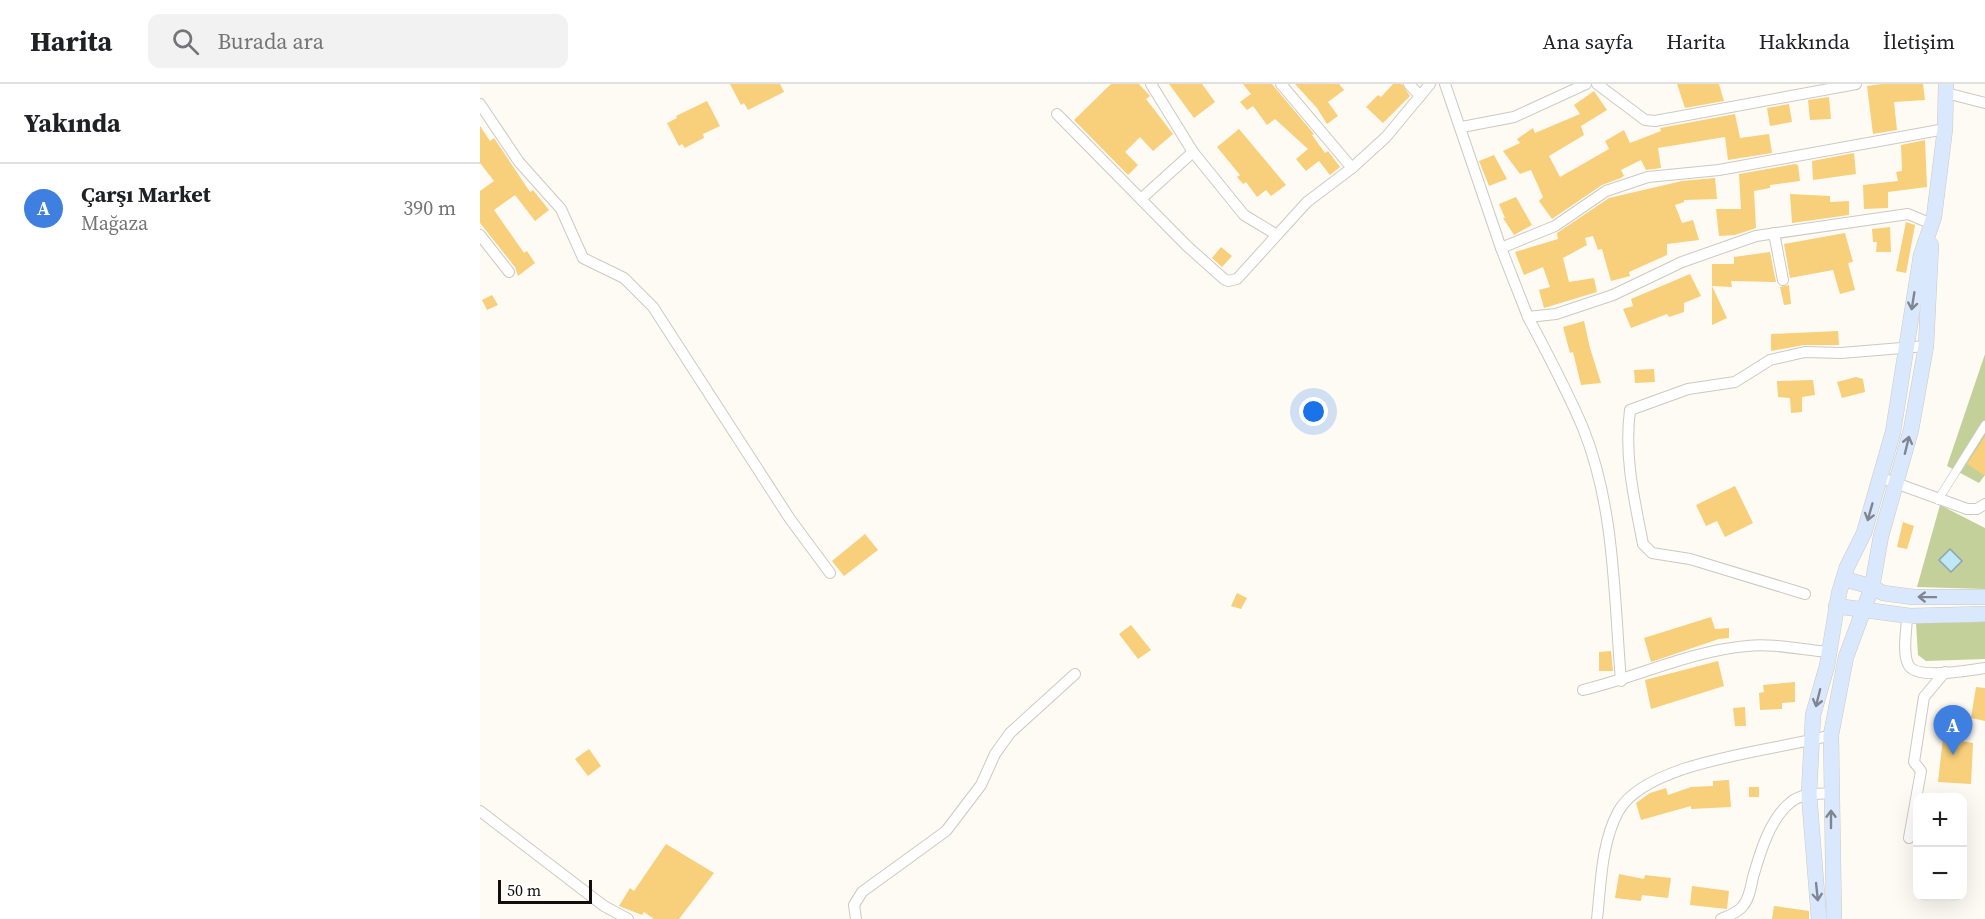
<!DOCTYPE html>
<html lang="tr">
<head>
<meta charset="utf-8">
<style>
  :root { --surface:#fff; --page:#f2f2f2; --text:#202124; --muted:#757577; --line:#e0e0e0; --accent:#ab3e9d }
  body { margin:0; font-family:"Source Serif 4",serif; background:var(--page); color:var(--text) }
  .controls { position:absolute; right:18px; bottom:18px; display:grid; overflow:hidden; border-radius:12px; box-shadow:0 6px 24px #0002 }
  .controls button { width:54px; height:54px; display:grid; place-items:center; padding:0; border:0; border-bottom:2px solid var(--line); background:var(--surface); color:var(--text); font:30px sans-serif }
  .scale { position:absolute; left:18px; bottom:15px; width:94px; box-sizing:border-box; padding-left:6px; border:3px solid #110f0d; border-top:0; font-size:16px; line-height:21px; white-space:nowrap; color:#110f0d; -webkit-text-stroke:4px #fff; paint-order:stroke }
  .you { position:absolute; left:834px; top:328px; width:21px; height:21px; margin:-15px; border:4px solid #fff; border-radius:50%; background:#1a73e8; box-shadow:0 0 0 9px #1a73e833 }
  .badge { display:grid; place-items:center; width:39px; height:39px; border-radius:50%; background:var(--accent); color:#fff; font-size:20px; font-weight:700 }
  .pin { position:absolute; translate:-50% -50px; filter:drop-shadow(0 2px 3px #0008) }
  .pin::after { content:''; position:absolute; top:32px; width:21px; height:18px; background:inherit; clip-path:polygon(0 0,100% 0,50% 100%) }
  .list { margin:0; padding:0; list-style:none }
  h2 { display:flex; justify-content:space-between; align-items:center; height:78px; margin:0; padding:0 24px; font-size:26px }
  h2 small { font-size:20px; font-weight:400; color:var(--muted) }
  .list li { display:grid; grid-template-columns:39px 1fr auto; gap:18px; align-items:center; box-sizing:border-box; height:90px; padding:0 24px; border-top:2px solid var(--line) }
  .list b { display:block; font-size:22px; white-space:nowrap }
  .list p { margin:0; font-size:20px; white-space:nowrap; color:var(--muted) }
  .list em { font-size:20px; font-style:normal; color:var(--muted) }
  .icon { flex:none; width:33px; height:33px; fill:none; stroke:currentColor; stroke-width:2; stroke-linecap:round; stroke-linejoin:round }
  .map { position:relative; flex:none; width:1505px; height:835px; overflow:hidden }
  header { display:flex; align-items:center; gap:36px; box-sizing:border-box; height:84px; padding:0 30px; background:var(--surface); border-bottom:2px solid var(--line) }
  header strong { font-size:28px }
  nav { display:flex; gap:33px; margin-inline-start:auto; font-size:21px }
  .search { width:420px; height:54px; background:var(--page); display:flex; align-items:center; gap:15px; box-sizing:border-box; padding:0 21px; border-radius:12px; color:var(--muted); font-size:22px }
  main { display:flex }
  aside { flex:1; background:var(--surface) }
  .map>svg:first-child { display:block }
  .green { fill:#c3d099 }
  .water { fill:#bfe7f5; stroke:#8ba6af; stroke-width:1.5 }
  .building { fill:#f8cf7b }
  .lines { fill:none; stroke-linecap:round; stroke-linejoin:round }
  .pedestrian-casing { stroke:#cdc9c2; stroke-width:9 }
  .minor-casing { stroke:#cdc9c2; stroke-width:12 }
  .secondary-casing { stroke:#cdc9c2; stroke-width:16 }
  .pedestrian { stroke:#fff; stroke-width:8 }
  .minor { stroke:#fff; stroke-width:10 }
  .secondary { stroke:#dae8fd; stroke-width:15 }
  .oneway { stroke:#808691 }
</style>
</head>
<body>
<header>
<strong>Harita</strong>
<div class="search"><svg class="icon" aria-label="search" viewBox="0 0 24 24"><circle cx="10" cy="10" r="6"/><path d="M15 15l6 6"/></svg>Burada ara</div>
<nav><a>Ana sayfa</a><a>Harita</a><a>Hakkında</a><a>İletişim</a></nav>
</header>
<main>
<aside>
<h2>Yakında<small></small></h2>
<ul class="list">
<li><span class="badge" style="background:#3f7fe0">A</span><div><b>Çarşı Market</b><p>Mağaza</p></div><em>390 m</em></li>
</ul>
</aside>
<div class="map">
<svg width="1505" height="835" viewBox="0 0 1505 835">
  <rect width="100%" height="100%" fill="#fefbf5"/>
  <g class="green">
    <polygon points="1505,270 1505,391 1499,399 1467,382"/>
    <polygon points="1460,421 1505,444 1505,505 1437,503"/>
    <polygon points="1505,538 1505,575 1446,577 1438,571 1436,539"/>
  </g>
  <polygon class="water" points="1470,465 1482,477 1471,488 1459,476"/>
  <g class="building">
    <polygon points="250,0 300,0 304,8 268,26 264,19 261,21"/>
    <polygon points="631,0 659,0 670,12 666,15 693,50 673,67 660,53 645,68 658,81 648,91 594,36"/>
    <polygon points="689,0 722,0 735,18 714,34"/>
    <polygon points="763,0 792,0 834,50 832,51 845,69 848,67 860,83 850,91 839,77 826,87 816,75 828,65 795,35 787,41 773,22 767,26 760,18 771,10"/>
    <polygon points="815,0 859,0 864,6 848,18 858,32 847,40 837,24"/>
    <polygon points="913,0 922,0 930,12 903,39 886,23 898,11 901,13"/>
    <polygon points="1197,0 1239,0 1244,17 1205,24"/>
    <polygon points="1402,0 1443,0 1445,16 1414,18 1417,46 1393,50 1387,2"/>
    <polygon points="1114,7 1127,26 1101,42 1104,51 1069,72 1080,93 1129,65 1125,57 1144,46 1150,59 1181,47 1180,44 1255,30 1260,54 1289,50 1292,69 1248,76 1245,53 1178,64 1181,84 1166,86 1161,76 1141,86 1144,92 1141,94 1122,101 1072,135 1059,117 1063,113 1051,86 1040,90 1023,67 1040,59 1037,55 1053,44 1055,49 1100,30 1094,21"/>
    <polygon points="1349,13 1351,35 1330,36 1328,16"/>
    <polygon points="227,17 240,42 223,50 224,54 216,58 205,64 202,60 199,62 187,39 197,34 196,32"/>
    <polygon points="1309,20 1312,38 1290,42 1287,24"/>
    <polygon points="0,42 10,57 14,54 50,108 53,106 69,126 55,137 35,111 14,126 44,169 47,167 55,179 38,192 35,183 0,139 0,107 14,97 0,79"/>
    <polygon points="759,45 806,101 791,112 786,106 777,113 766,98 763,100 757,93 760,91 737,63"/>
    <polygon points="1445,56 1447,103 1408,108 1408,124 1384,125 1383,101 1418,97 1416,88 1422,87 1421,61"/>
    <polygon points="1374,69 1376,90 1333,96 1332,77"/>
    <polygon points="1014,71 1027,95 1009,102 999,77"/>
    <polygon points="1315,80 1318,81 1320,97 1290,101 1290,104 1274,107 1276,144 1255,151 1239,152 1236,125 1261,125 1259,90"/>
    <polygon points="1235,94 1237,115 1204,116 1204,118 1195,121 1202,139 1213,136 1219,156 1187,160 1187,171 1149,188 1150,192 1131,197 1122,165 1118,166 1113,152 1105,154 1107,161 1083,174 1089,198 1114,194 1117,208 1064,224 1059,206 1070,203 1063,183 1044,191 1035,168 1078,155 1077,149 1129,114 1202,97"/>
    <polygon points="1310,110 1350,112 1350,118 1369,117 1369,131 1312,139"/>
    <polygon points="1036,113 1052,141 1034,151 1023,134 1025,134 1019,120"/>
    <polygon points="1426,138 1435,141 1426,189 1416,187"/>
    <polygon points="1410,143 1411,168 1396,168 1397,158 1393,158 1392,145"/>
    <polygon points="1365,149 1373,178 1368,179 1375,206 1360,210 1353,186 1310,194 1304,160"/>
    <polygon points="741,163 752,172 742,183 732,174"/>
    <polygon points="1290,168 1296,198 1251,197 1252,203 1232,202 1247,234 1232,241 1232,180 1254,180 1254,173"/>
    <polygon points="1210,190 1221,212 1204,219 1204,228 1189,233 1187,230 1151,244 1143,225 1153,222 1151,215"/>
    <polygon points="1309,201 1311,220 1304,221 1300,203"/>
    <polygon points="12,211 18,221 7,226 2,216"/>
    <polygon points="1104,237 1110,264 1121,299 1101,301 1093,268 1090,269 1083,243"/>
    <polygon points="1358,247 1359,261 1324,261 1291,267 1291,250"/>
    <polygon points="1174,285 1175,298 1155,299 1154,286"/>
    <polygon points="1376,293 1383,295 1385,308 1362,314 1357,298"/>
    <polygon points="1333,296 1335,311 1322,313 1322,328 1311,329 1310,314 1298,313 1297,297"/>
    <polygon points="1505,352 1505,392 1487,380"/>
    <polygon points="1255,402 1273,439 1245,453 1237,437 1226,442 1216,421"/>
    <polygon points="1423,438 1434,442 1427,465 1417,463"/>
    <polygon points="385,450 398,466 364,492 352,477"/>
    <polygon points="757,509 767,514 761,525 751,522"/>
    <polygon points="1231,533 1235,545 1249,544 1249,554 1239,555 1171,578 1164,554"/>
    <polygon points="651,541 671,566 658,575 639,550"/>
    <polygon points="1131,567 1133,587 1119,587 1119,568"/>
    <polygon points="1238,577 1244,602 1171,625 1165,596"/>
    <polygon points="1315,598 1315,618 1302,619 1302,625 1280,626 1279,609 1284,608 1283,601"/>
    <polygon points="1496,603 1505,604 1505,637 1491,634"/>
    <polygon points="1265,623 1266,642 1255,642 1253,624"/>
    <polygon points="1463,654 1493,659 1491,700 1458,698"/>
    <polygon points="109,665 121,682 108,692 95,675"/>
    <polygon points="1249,696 1251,723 1211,725 1211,722 1161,736 1156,719 1170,709 1186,704 1188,711 1211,703 1233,702 1233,697"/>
    <rect x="1269" y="703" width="10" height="10"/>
    <polygon points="186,760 234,789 199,835 174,835 164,828 162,831 139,822 150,804 154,807"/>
    <polygon points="1139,790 1164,795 1165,791 1191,794 1188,814 1162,811 1161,817 1135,814"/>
    <polygon points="1212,802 1249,807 1247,825 1210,821"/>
    <polygon points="1294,822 1329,827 1329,835 1292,835"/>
  </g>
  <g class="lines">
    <defs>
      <polyline id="pedestrian" points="1458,416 1505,341"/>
      <g id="minor">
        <polyline points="671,0 713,68 764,131 797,151 827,118 872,84 906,53 950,0"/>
        <polyline points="801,0 872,84"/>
        <polyline points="929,0 940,12"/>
        <polyline points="965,0 1021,164 1048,233 1076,230 1133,211 1202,178 1276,152 1428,130 1452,140"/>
        <polyline points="1117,0 1165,36 1175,37 1376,0"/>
        <polyline points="1466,9 1505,19"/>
        <polyline points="0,20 39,78 81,125 103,174 144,194 173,223 310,435 350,489"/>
        <polyline points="577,30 707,162 744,195 748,197 757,195 797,151"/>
        <polyline points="982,43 1034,33 1106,0"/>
        <polyline points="662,114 713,68"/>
        <polyline points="1294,149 1303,196"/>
        <polyline points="0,151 29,188"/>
        <polyline points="1021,164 1075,142 1126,107 1168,93 1239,86 1465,45"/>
        <path d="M1048,233c19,36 39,73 55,111 32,79 31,169 38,253"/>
        <polyline points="1399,393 1487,425 1497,425 1505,420"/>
        <path d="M1325,510l-115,-35 -38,-6 -9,-9c-9,-46 -19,-88 -13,-134l58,-21 47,-7 35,-22 35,-8 36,1 85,-7"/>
        <path d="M1427,532c0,13 -5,35 1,48 7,17 61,6 77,4"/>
        <path d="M1103,606c55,-13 107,-39 164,-44 26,-3 56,4 82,6"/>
        <polyline points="0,727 124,822 148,835"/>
        <polyline points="1429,754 1441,687 1434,678 1444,613 1465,588"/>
        <polyline points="376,835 374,821 382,808 466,747 501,701 515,670 530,649 595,590"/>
        <path d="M1117,835c4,-35 4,-75 21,-107 28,-52 159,-61 213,-77"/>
        <path d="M1241,835c7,-3 16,-6 21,-12 7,-7 9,-20 11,-30 7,-24 17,-59 38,-75 11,-9 27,-8 40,-9"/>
      </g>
      <g id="secondary">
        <polyline points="1365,495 1392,503 1403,509 1433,513 1505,513"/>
        <polyline points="1356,522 1430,532 1505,530"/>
        <polyline points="1339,835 1329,710 1333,631 1347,582 1359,509 1367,483 1384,449 1413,348 1441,171 1454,133 1465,45 1466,0"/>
        <polyline points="1354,835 1351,651 1366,573 1392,503 1401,452 1431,346 1446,262 1451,161"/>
      </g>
    </defs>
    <use href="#pedestrian" class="pedestrian-casing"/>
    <use href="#minor" class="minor-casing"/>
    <use href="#secondary" class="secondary-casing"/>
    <use href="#pedestrian" class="pedestrian"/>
    <use href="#minor" class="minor"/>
    <use href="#secondary" class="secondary"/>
  </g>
  <defs><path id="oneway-shaft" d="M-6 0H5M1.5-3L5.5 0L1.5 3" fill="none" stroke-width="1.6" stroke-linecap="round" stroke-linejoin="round" transform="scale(1.5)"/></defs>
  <g class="oneway">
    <use href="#oneway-shaft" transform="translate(1433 217) rotate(99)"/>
    <use href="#oneway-shaft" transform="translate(1427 361) rotate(-76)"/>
    <use href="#oneway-shaft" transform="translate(1390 428) rotate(106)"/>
    <use href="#oneway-shaft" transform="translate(1447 513) rotate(-179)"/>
    <use href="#oneway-shaft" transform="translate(1338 614) rotate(104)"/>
    <use href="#oneway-shaft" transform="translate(1351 735) rotate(-90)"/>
    <use href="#oneway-shaft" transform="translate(1337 808) rotate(84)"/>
  </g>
</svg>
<div class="controls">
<button>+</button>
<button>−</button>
</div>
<div class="scale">50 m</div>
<div class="you"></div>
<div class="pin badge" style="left:1473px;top:671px;background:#3f7fe0">A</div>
</div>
</main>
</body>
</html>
